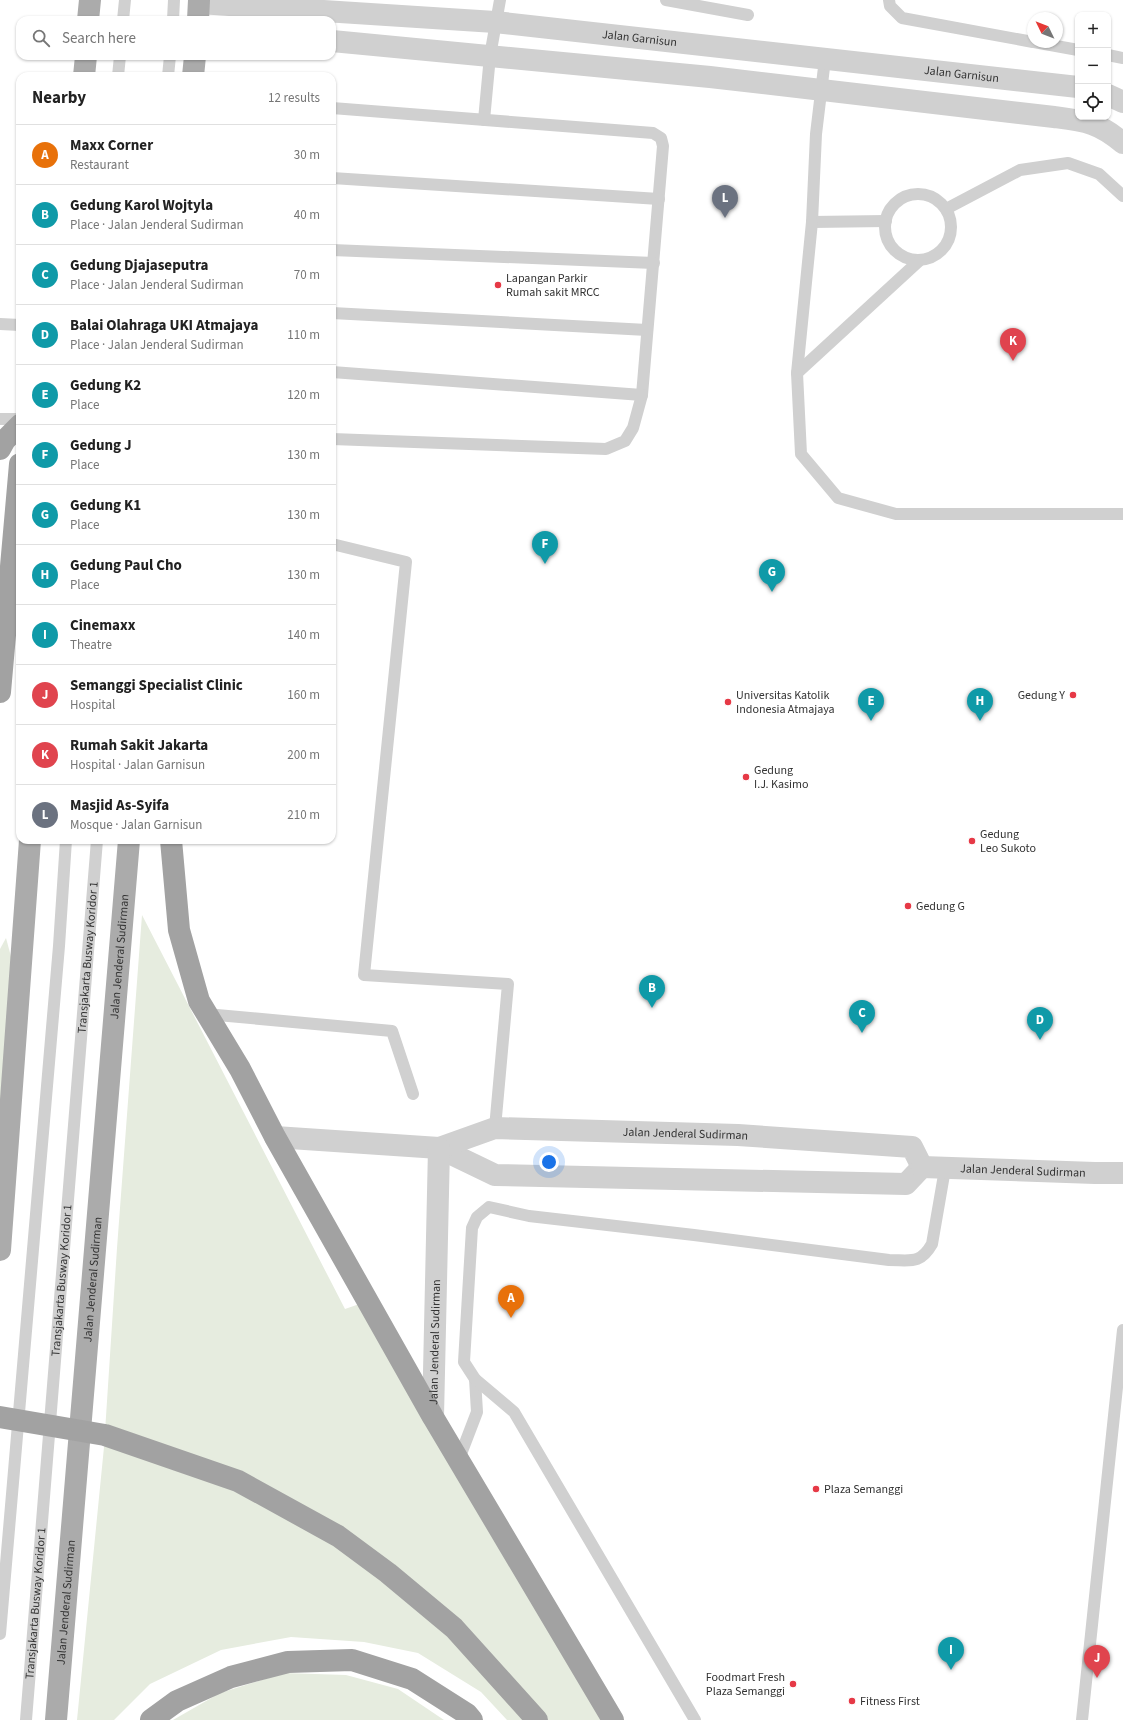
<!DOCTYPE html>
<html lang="en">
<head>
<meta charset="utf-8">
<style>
  :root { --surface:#fff; --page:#f2f2f2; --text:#222; --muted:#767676; --line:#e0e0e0; --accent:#db2777 }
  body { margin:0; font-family:"Source Sans 3",sans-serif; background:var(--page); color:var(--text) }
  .controls { position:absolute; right:12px; top:12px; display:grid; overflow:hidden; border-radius:8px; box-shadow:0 1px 3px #0004 }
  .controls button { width:36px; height:36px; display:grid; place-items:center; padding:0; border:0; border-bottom:1px solid var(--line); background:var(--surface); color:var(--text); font:20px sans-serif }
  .compass { position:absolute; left:1027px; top:12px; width:36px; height:36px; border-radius:50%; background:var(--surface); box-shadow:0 1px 3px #0004; rotate:313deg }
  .you { position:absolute; left:549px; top:1162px; width:14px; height:14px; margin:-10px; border:3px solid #fff; border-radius:50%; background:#1a73e8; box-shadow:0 0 0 6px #1a73e833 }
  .badge { display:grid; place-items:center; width:26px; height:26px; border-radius:50%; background:var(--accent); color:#fff; font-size:13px; font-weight:700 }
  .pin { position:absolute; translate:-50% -33px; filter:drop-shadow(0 1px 2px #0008) }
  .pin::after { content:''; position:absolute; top:21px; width:14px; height:12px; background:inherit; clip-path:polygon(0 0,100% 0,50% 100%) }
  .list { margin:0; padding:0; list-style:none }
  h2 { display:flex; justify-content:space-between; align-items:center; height:52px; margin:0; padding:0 16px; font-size:17px }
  h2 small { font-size:13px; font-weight:400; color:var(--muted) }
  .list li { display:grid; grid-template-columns:26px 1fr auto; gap:12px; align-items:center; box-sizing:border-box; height:60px; padding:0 16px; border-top:1px solid var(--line) }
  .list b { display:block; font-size:15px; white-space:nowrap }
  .list p { margin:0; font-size:13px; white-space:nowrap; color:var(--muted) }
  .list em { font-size:13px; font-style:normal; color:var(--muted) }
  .icon { flex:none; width:22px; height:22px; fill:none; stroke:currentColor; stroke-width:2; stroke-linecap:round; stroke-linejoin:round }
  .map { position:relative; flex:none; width:1123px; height:1720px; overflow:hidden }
  .search { position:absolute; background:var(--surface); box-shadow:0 1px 3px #0004; left:16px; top:16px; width:320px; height:44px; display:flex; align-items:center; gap:10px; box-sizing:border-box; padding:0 14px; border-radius:12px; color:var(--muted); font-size:15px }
  .panel { position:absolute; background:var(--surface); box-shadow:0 1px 3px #0004; left:16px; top:72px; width:320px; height:772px; border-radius:12px }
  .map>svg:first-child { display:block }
  .green { fill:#e6ecdf }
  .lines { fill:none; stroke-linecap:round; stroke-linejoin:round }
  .service { stroke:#d0d0d0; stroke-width:12 }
  .minor { stroke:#d0d0d0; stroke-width:22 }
  .primary { stroke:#ababab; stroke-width:22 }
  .trunk { stroke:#a2a2a2; stroke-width:22 }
  .trunk-bridge { stroke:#a2a2a2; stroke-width:22 }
  .poi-dot { fill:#e63946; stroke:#fff; stroke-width:1.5 }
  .labels { text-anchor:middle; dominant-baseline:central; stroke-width:4; stroke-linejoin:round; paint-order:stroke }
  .street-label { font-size:12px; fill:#333; stroke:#fff }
  .poi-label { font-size:12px; fill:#333; stroke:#fff; text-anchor:start }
</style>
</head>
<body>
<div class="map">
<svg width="1123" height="1720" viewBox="0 0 1123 1720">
  <rect width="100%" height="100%" fill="#fff"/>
  <g class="green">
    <polygon points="142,915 345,1309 368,1301 613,1720 507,1720 481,1692 418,1653 364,1642 291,1637 221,1650 150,1684 114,1720 77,1720 104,1447 117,1248"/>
    <polygon points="6,938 20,990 0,1249 0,949"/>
    <polygon points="284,1673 346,1675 398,1689 444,1720 173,1720 220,1693"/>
  </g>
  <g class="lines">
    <g class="service">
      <polyline points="666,0 748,15"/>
      <polyline points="889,0 890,6 902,18 1033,42"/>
      <polyline points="123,20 125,0"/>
      <polyline points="173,20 174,0"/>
      <polyline points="1034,42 1078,50"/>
      <polyline points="1108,55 1123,58"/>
      <polyline points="825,59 816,134 812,222 886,221"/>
      <polyline points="118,76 120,56"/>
      <polyline points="168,76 170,56"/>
      <polyline points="332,108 653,133 661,138 663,146 642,395 633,428 625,441 606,449 332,439"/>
      <polyline points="484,120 490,56 500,0"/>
      <polyline points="332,178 659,199"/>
      <circle cx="918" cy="227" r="33"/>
      <polyline points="946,209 1020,170 1068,163 1099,174 1123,196"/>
      <polyline points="812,222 797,373 801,454 838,498 896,514 1123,514"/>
      <polyline points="332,250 654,263"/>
      <polyline points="332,313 647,330"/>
      <polyline points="0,324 20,325"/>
      <polyline points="332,372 642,395"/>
      <polyline points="797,373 920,260"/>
      <polyline points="0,419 20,419"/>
      <polyline points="332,544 406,562 364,975 508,984 495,1128"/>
      <polyline points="206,1014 392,1031 413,1094"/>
      <polyline points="459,1459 477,1412 475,1379"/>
      <polyline points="0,1634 59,946 66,840"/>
      <path id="s1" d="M26,1720l71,-880"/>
      <path d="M695,1720l-181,-308 -39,-33 -11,-17 8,-134 5,-11 12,-10 40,9 165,19 195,25c21,0 31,5 43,-16l13,-75"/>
      <polyline points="1082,1720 1123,1330"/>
    </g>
    <g class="minor">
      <path id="s2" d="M199,3l296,19 583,65"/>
      <path d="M332,41l378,36 344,40c31,4 44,5 69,26"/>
      <polyline points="1108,95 1123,102"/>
      <polyline points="275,1137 439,1148 495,1175 906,1184 922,1167"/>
      <path id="s3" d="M439,1148l56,-20 243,7 174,12 10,20"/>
      <path id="s4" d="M922,1167l173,6h28"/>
      <path id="s5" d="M433,1417l6,-269"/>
    </g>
    <g class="primary">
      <polyline points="88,20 90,0"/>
      <polyline points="198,20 199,0"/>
      <polyline points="84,76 86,56"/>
      <polyline points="193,76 195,56"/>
      <polyline points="0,1250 30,840"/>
      <path id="s6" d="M56,1720l73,-880"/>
    </g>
    <g class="trunk">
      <polyline points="0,449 5,440 20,425"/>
      <polyline points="0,692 20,464"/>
      <polyline points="171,840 179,930 199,1001 240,1069 275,1137 433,1417 613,1720"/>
      <polyline points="151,1720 177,1701 231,1677 288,1662 352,1660 412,1679 467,1714 472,1720"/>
    </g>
    <polyline class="trunk-bridge" points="0,1417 105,1435 238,1481 338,1536 388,1573 454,1628 537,1720"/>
  </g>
  <g class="poi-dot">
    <circle cx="498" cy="285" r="4"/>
    <circle cx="1073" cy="695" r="4"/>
    <circle cx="728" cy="702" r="4"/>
    <circle cx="746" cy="777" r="4"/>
    <circle cx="972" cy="841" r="4"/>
    <circle cx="908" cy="906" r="4"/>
    <circle cx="816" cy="1489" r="4"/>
    <circle cx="793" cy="1684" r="4"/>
    <circle cx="852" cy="1701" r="4"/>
  </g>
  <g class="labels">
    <g class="street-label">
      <text stroke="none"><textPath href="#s2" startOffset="442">Jalan Garnisun</textPath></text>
      <text stroke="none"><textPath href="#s2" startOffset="766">Jalan Garnisun</textPath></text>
      <text stroke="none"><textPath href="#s1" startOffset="765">Transjakarta Busway Koridor 1</textPath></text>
      <text stroke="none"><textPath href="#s6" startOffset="766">Jalan Jenderal Sudirman</textPath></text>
      <text stroke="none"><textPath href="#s3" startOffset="250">Jalan Jenderal Sudirman</textPath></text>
      <text stroke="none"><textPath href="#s4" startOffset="101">Jalan Jenderal Sudirman</textPath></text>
      <text stroke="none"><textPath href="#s1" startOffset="441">Transjakarta Busway Koridor 1</textPath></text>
      <text stroke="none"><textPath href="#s6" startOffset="442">Jalan Jenderal Sudirman</textPath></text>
      <text stroke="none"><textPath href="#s5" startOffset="75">Jalan Jenderal Sudirman</textPath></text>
      <text stroke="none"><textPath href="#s1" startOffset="117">Transjakarta Busway Koridor 1</textPath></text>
      <text stroke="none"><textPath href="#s6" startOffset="118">Jalan Jenderal Sudirman</textPath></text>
    </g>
    <g class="poi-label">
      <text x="506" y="278">Lapangan Parkir<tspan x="506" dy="14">Rumah sakit MRCC</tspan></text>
      <text x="736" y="695">Universitas Katolik<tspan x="736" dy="14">Indonesia Atmajaya</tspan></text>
      <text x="1065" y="695" text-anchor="end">Gedung Y</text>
      <text x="754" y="770">Gedung<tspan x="754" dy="14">I.J. Kasimo</tspan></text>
      <text x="980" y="834">Gedung<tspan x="980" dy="14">Leo Sukoto</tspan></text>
      <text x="916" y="906">Gedung G</text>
      <text x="824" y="1489">Plaza Semanggi</text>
      <text x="785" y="1677" text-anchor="end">Foodmart Fresh<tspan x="785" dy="14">Plaza Semanggi</tspan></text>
      <text x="860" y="1701">Fitness First</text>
    </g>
  </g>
</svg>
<div class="controls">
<button>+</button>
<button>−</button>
<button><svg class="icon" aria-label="locate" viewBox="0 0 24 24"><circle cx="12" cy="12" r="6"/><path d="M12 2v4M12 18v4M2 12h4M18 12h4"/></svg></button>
</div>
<svg class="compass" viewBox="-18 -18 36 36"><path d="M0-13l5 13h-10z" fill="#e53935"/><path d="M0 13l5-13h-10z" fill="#767676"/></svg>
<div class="you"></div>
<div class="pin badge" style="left:511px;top:1318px;background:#e8710a">A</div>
<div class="pin badge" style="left:652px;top:1008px;background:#0f9aa8">B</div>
<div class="pin badge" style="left:862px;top:1033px;background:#0f9aa8">C</div>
<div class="pin badge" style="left:1040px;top:1040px;background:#0f9aa8">D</div>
<div class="pin badge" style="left:871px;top:721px;background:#0f9aa8">E</div>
<div class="pin badge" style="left:545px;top:564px;background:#0f9aa8">F</div>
<div class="pin badge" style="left:772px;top:592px;background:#0f9aa8">G</div>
<div class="pin badge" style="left:980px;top:721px;background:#0f9aa8">H</div>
<div class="pin badge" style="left:951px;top:1670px;background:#0f9aa8">I</div>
<div class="pin badge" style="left:1097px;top:1678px;background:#e0444e">J</div>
<div class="pin badge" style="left:1013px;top:361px;background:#e0444e">K</div>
<div class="pin badge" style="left:725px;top:218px;background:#6b7280">L</div>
<div class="search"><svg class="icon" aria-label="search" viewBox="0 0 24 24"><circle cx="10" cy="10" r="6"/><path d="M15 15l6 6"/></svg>Search here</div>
<section class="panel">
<h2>Nearby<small>12 results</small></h2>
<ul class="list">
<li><span class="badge" style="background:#e8710a">A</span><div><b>Maxx Corner</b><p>Restaurant</p></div><em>30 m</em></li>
<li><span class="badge" style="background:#0f9aa8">B</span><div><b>Gedung Karol Wojtyla</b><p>Place · Jalan Jenderal Sudirman</p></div><em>40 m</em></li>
<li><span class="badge" style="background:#0f9aa8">C</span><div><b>Gedung Djajaseputra</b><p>Place · Jalan Jenderal Sudirman</p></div><em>70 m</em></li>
<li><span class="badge" style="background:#0f9aa8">D</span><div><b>Balai Olahraga UKI Atmajaya</b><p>Place · Jalan Jenderal Sudirman</p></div><em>110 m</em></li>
<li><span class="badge" style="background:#0f9aa8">E</span><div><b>Gedung K2</b><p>Place</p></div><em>120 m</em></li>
<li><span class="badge" style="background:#0f9aa8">F</span><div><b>Gedung J</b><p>Place</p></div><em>130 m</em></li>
<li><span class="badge" style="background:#0f9aa8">G</span><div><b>Gedung K1</b><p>Place</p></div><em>130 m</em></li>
<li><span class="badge" style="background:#0f9aa8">H</span><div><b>Gedung Paul Cho</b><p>Place</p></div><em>130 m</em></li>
<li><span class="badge" style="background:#0f9aa8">I</span><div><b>Cinemaxx</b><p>Theatre</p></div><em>140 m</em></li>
<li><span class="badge" style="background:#e0444e">J</span><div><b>Semanggi Specialist Clinic</b><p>Hospital</p></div><em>160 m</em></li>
<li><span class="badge" style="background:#e0444e">K</span><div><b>Rumah Sakit Jakarta</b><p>Hospital · Jalan Garnisun</p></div><em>200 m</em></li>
<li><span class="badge" style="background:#6b7280">L</span><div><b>Masjid As-Syifa</b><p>Mosque · Jalan Garnisun</p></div><em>210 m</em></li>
</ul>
</section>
</div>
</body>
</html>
